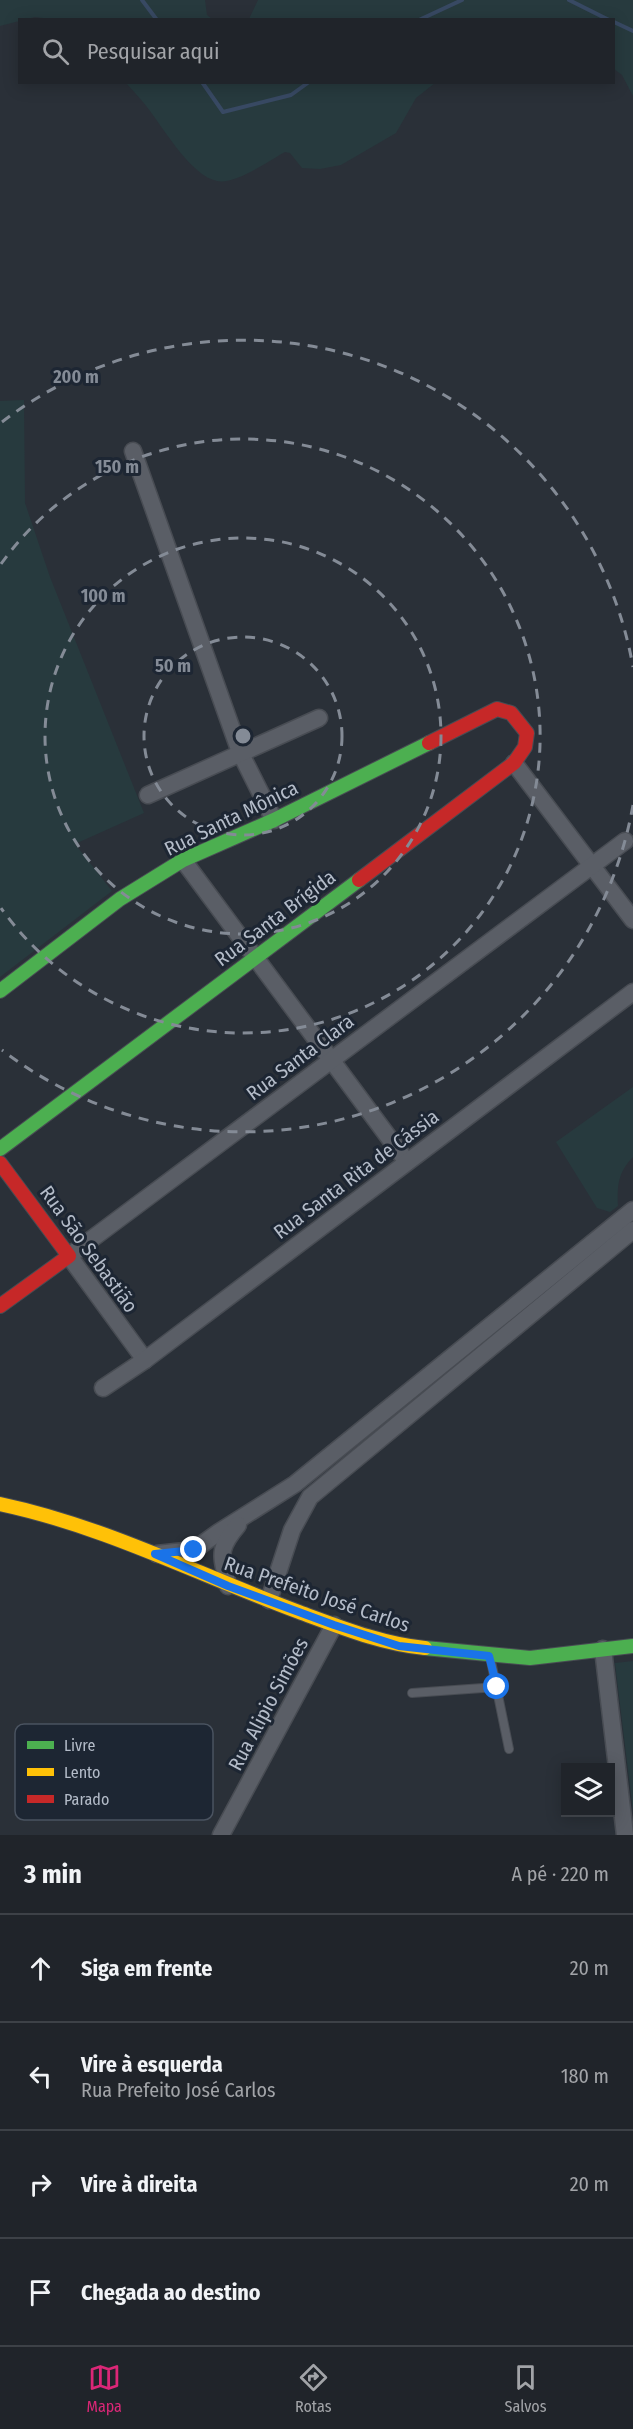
<!DOCTYPE html>
<html lang="pt">
<head>
<meta charset="utf-8">
<style>
  :root { --surface:#20242a; --page:#2d3036; --text:#f1f3f6; --muted:#a2a4a8; --line:#3d4147; --accent:#db2777 }
  body { margin:0; font-family:"Fira Sans Condensed",sans-serif; background:var(--page); color:var(--text) }
  .controls { position:absolute; right:18px; bottom:18px; display:grid; overflow:hidden; border-radius:0px; box-shadow:0 3px 15px #0003 }
  .controls button { width:54px; height:54px; display:grid; place-items:center; padding:0; border:0; border-bottom:2px solid var(--line); background:var(--surface); color:var(--text); font:30px sans-serif }
  .stop { position:absolute; width:18px; height:18px; margin:-14px; border:4px solid #1a73e8; border-radius:50%; background:#fff }
  .stop.end { background:#1a73e8; border-color:#fff; box-shadow:0 2px 6px #0008 }
  .list { margin:0; padding:0; list-style:none }
  h2 { display:flex; justify-content:space-between; align-items:center; height:78px; margin:0; padding:0 24px; font-size:26px }
  h2 small { font-size:20px; font-weight:400; color:var(--muted) }
  .list li { display:grid; grid-template-columns:39px 1fr auto; gap:18px; align-items:center; box-sizing:border-box; height:108px; padding:0 24px; border-top:2px solid var(--line) }
  .list b { display:block; font-size:22px; white-space:nowrap }
  .list p { margin:0; font-size:20px; white-space:nowrap; color:var(--muted) }
  .list em { font-size:20px; font-style:normal; color:var(--muted) }
  .icon { flex:none; width:33px; height:33px; fill:none; stroke:currentColor; stroke-width:2; stroke-linecap:round; stroke-linejoin:round }
  .map { position:relative; flex:none; width:633px; height:1835px; overflow:hidden }
  .search { position:absolute; background:var(--surface); box-shadow:0 3px 15px #0003; left:18px; right:18px; top:18px; height:66px; display:flex; align-items:center; gap:15px; box-sizing:border-box; padding:0 21px; border-radius:0px; color:var(--muted); font-size:22px }
  .sheet { height:510px; background:var(--surface) }
  nav { display:flex; justify-content:space-around; align-items:center; box-sizing:border-box; height:84px; border-top:2px solid var(--line); background:var(--surface); font-size:16px; color:var(--muted) }
  nav a { display:grid; justify-items:center; gap:3px }
  nav .on { color:var(--accent) }
  .map>svg:first-child { display:block }
  .green { fill:#273a3e }
  .lines { fill:none; stroke-linecap:round; stroke-linejoin:round }
  .stream { stroke:#384963; stroke-width:4 }
  .lane-casing { stroke:#484c53; stroke-width:10 }
  .street-casing { stroke:#484c53; stroke-width:19 }
  .fast-casing { stroke:#484c53; stroke-width:16 }
  .slow-casing { stroke:#484c53; stroke-width:16 }
  .jam-casing { stroke:#484c53; stroke-width:16 }
  .lane { stroke:#5a5e66; stroke-width:8 }
  .street { stroke:#5a5e66; stroke-width:16 }
  .fast { stroke:#4caf50; stroke-width:14 }
  .slow { stroke:#ffc107; stroke-width:14 }
  .jam { stroke:#c62828; stroke-width:14 }
  .route { stroke:#1a73e8; stroke-width:8 }
  .ring { fill:none; stroke:#848b96; stroke-width:3; stroke-dasharray:10 8 }
  .labels { text-anchor:middle; dominant-baseline:central; stroke-width:6; stroke-linejoin:round; paint-order:stroke }
  .street-label { font-size:20px; fill:#b4bcc9; stroke:#1d2633 }
  .key { fill:#1d2633; stroke:#4a5360; stroke-width:1.5 }
  .key-label { font-size:16px; fill:#b4bcc9 }
  .centre { fill:#848b96; stroke:#1d2633; stroke-width:3 }
  .ring-label { font-size:18px; text-anchor:middle; font-weight:bold; fill:#848b96; stroke:#1d2633; stroke-width:6; stroke-linejoin:round; paint-order:stroke }
</style>
</head>
<body>
<div class="map">
<svg width="633" height="1835" viewBox="0 0 633 1835">
  <rect width="100%" height="100%" fill="#2a3038"/>
  <g class="green">
    <polygon points="0,0 205,0 207,15 212,19 57,20 35,17 0,26"/>
    <polygon points="258,0 633,0 633,96 622,75 614,69 614,20 249,19"/>
    <path d="M126,83h309l-19,15 -20,35 -55,32 -21,4 -18,-1 -12,-15 -5,-1c-15,8 -50,33 -68,29 -25,-5 -52,-50 -67,-70 -7,-10 -16,-19 -24,-28z"/>
    <polygon points="24,400 25,503 50,577 144,813 75,844 112,891 0,977 0,401"/>
    <path d="M633,1087v70c-15,15 -16,29 -15,49l-8,6 -13,-4 -41,-66z"/>
    <polygon points="633,1661 633,1811 615,1663"/>
  </g>
  <g class="lines">
    <g class="stream">
      <polyline points="142,0 157,20"/>
      <polyline points="569,0 609,20"/>
      <polyline points="419,20 462,0"/>
      <polyline points="614,22 633,31"/>
      <polyline points="202,82 223,112 291,95 309,82"/>
    </g>
    <defs>
      <g id="lane">
        <polyline points="490,1656 509,1749"/>
        <polyline points="412,1693 497,1687"/>
      </g>
      <g id="street">
        <polyline points="133,451 240,752 274,820"/>
        <polyline points="514,763 633,920"/>
        <polyline points="148,795 319,718"/>
        <polyline points="183,860 407,1162"/>
        <polyline points="145,1360 69,1256 625,841"/>
        <polyline points="103,1388 145,1360 633,992"/>
        <polyline points="157,1554 194,1550 219,1532 295,1484 633,1210"/>
        <path d="M228,1586c-6,-31 -12,-35 10,-61"/>
        <polyline points="269,1600 292,1530 310,1497 633,1230"/>
        <polyline points="603,1649 625,1835"/>
        <polyline points="221,1835 334,1625"/>
      </g>
      <g id="fast">
        <polyline points="0,991 120,899 183,860 274,820 429,743"/>
        <polyline points="0,1149 359,880"/>
        <polyline points="425,1648 530,1658 633,1646"/>
      </g>
      <path id="slow" d="M0,1504c104,22 199,71 299,108 41,15 83,32 126,36"/>
      <g id="jam">
        <polyline points="359,880 514,763 525,747 527,733 511,713 497,709 429,743"/>
        <polyline points="0,1163 69,1256 0,1306"/>
      </g>
    </defs>
    <use href="#lane" class="lane-casing"/>
    <use href="#street" class="street-casing"/>
    <use href="#fast" class="fast-casing"/>
    <use href="#slow" class="slow-casing"/>
    <use href="#jam" class="jam-casing"/>
    <use href="#lane" class="lane"/>
    <use href="#street" class="street"/>
    <use href="#fast" class="fast"/>
    <use href="#slow" class="slow"/>
    <use href="#jam" class="jam"/>
  </g>
  <g class="lines">
    <polyline class="route" points="194,1550 155,1554 228,1586 334,1625 399,1646 489,1656 497,1687"/>
  </g>
  <g class="ring">
    <circle cx="243" cy="736" r="99"/>
    <circle cx="243" cy="736" r="198"/>
    <path d="M1 564A297 297 0 1 1 1 908"/>
    <path d="M633 805A396 396 0 0 1 2 1050M2 422A396 396 0 0 1 633 667"/>
  </g>
  <g class="labels">
    <g class="street-label">
      <text transform="translate(231 818) rotate(-26)">Rua Santa Mônica</text>
      <text transform="translate(275 918) rotate(-37)">Rua Santa Brígida</text>
      <text transform="translate(300 1057) rotate(-37)">Rua Santa Clara</text>
      <text transform="translate(356 1174) rotate(-37)">Rua Santa Rita de Cássia</text>
      <text transform="translate(89 1249) rotate(54)">Rua São Sebastião</text>
      <text transform="translate(317 1594) rotate(19)">Rua Prefeito José Carlos</text>
      <text transform="translate(268 1704) rotate(-62)">Rua Alipio Simões</text>
    </g>
  </g>
  <rect x="15" y="1724" width="198" height="96" rx="9" class="key"/>
  <rect x="27" y="1741" width="27" height="8" fill="#4caf50"/>
  <rect x="27" y="1768" width="27" height="8" fill="#ffc107"/>
  <rect x="27" y="1795" width="27" height="8" fill="#c62828"/>
  <g class="key-label">
    <text x="64" y="1751">Livre</text>
    <text x="64" y="1778">Lento</text>
    <text x="64" y="1805">Parado</text>
  </g>
  <circle cx="243" cy="736" r="9" class="centre"/>
  <g class="ring-label">
    <text x="76" y="383">200 m</text>
    <text x="117" y="473">150 m</text>
    <text x="103" y="602">100 m</text>
    <text x="173" y="672">50 m</text>
  </g>
</svg>
<div class="controls">
<button><svg class="icon" aria-label="layers" viewBox="0 0 24 24"><path d="M12 4l9 5-9 5-9-5zM3 14l9 5 9-5"/></svg></button>
</div>
<div class="stop" style="left:497px;top:1687px"></div>
<div class="stop end" style="left:194px;top:1550px"></div>
<div class="search"><svg class="icon" aria-label="search" viewBox="0 0 24 24"><circle cx="10" cy="10" r="6"/><path d="M15 15l6 6"/></svg>Pesquisar aqui</div>
</div>
<section class="sheet">
<h2>3 min<small>A pé · 220 m</small></h2>
<ul class="list">
<li><svg class="icon" aria-label="ahead" viewBox="0 0 24 24"><path d="M12 20V5M6 11l6-6 6 6"/></svg><div><b>Siga em frente</b></div><em>20 m</em></li>
<li><svg class="icon" aria-label="left" viewBox="0 0 24 24"><path d="M17 20v-9H6M10 6l-5 5 5 5"/></svg><div><b>Vire à esquerda</b><p>Rua Prefeito José Carlos</p></div><em>180 m</em></li>
<li><svg class="icon" aria-label="right" viewBox="0 0 24 24"><path d="M7 20v-9h11M14 6l5 5-5 5"/></svg><div><b>Vire à direita</b></div><em>20 m</em></li>
<li><svg class="icon" aria-label="arrive" viewBox="0 0 24 24"><path d="M6 21V4h12l-3 4 3 4H6"/></svg><div><b>Chegada ao destino</b></div></li>
</ul>
</section>
<nav>
<a class="on"><svg class="icon" aria-label="map" viewBox="0 0 24 24"><path d="M3 6l6-2 6 2 6-2v14l-6 2-6-2-6 2zM9 4v14M15 6v14"/></svg>Mapa</a>
<a><svg class="icon" aria-label="directions" viewBox="0 0 24 24"><path d="M12 3l9 9-9 9-9-9zM9 14v-3h6M13 9l2 2-2 2"/></svg>Rotas</a>
<a><svg class="icon" aria-label="saved" viewBox="0 0 24 24"><path d="M7 4h10v16l-5-4-5 4z"/></svg>Salvos</a>
</nav>
</body>
</html>
